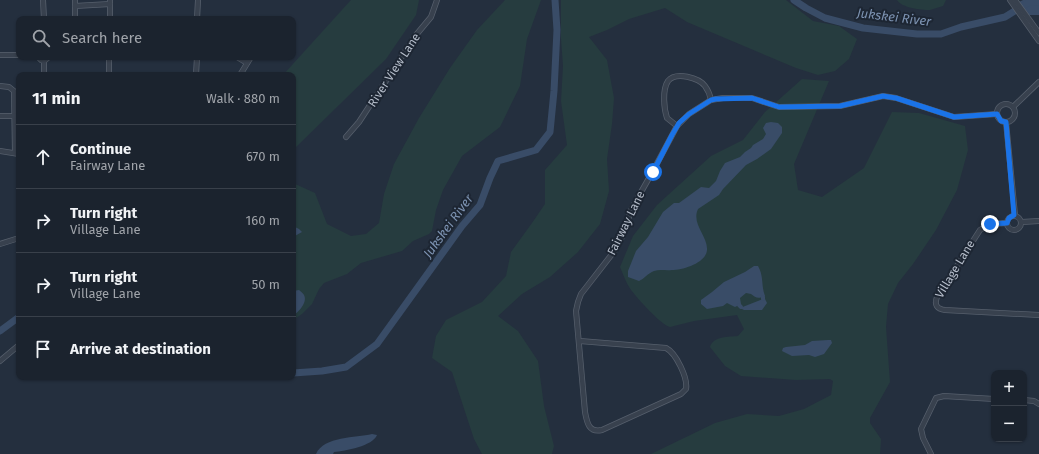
<!DOCTYPE html>
<html lang="en">
<head>
<meta charset="utf-8">
<style>
  :root { --surface:#1b232e; --page:#242b36; --text:#f1f3f6; --muted:#a0a4aa; --line:#39404a }
  body { margin:0; font-family:"Fira Sans",sans-serif; background:var(--page); color:var(--text) }
  .controls { position:absolute; right:12px; bottom:12px; display:grid; overflow:hidden; border-radius:8px; box-shadow:0 1px 3px #0004 }
  .controls button { width:36px; height:36px; display:grid; place-items:center; padding:0; border:0; border-bottom:1px solid var(--line); background:var(--surface); color:var(--text); font:20px sans-serif }
  .stop { position:absolute; width:12px; height:12px; margin:-9px; border:3px solid #1a73e8; border-radius:50%; background:#fff }
  .stop.end { background:#1a73e8; border-color:#fff; box-shadow:0 1px 4px #0008 }
  .list { margin:0; padding:0; list-style:none }
  h2 { display:flex; justify-content:space-between; align-items:center; height:52px; margin:0; padding:0 16px; font-size:17px }
  h2 small { font-size:13px; font-weight:400; color:var(--muted) }
  .list li { display:grid; grid-template-columns:26px 1fr auto; gap:12px; align-items:center; box-sizing:border-box; height:64px; padding:0 16px; border-top:1px solid var(--line) }
  .list b { display:block; font-size:15px; white-space:nowrap }
  .list p { margin:0; font-size:13px; white-space:nowrap; color:var(--muted) }
  .list em { font-size:13px; font-style:normal; color:var(--muted) }
  .icon { flex:none; width:22px; height:22px; fill:none; stroke:currentColor; stroke-width:2; stroke-linecap:round; stroke-linejoin:round }
  .map { position:relative; flex:none; width:1039px; height:454px; overflow:hidden }
  .search { position:absolute; background:var(--surface); box-shadow:0 1px 3px #0004; left:16px; top:16px; width:280px; height:44px; display:flex; align-items:center; gap:10px; box-sizing:border-box; padding:0 14px; border-radius:8px; color:var(--muted); font-size:15px }
  .panel { position:absolute; background:var(--surface); box-shadow:0 1px 3px #0004; left:16px; top:72px; width:280px; height:308px; border-radius:8px }
  .map>svg:first-child { display:block }
  .green { fill:#263c3f }
  .water { fill:#394c67 }
  .lines { fill:none; stroke-linecap:round; stroke-linejoin:round }
  .canal { stroke:#394c67; stroke-width:4 }
  .river { stroke:#394c67; stroke-width:7 }
  .street-casing { stroke:#565f6c; stroke-width:6 }
  .street { stroke:#38414e; stroke-width:4.5 }
  .route { stroke:#1a73e8; stroke-width:5 }
  .labels { text-anchor:middle; dominant-baseline:central; stroke-width:4; stroke-linejoin:round; paint-order:stroke }
  .street-label { font-size:12px; fill:#b4bcc9; stroke:#1d2633 }
  .water-label { font-size:13px; font-style:italic; fill:#7c92b1; stroke:#1d2633 }
</style>
</head>
<body>
<div class="map">
<svg width="1039" height="454" viewBox="0 0 1039 454">
  <rect width="100%" height="100%" fill="#242f3e"/>
  <g class="green">
    <polygon points="351,0 419,0 416,15 386,59 293,150 293,75 283,75"/>
    <polygon points="505,0 541,0 527,39 520,86 500,127 462,156 443,190 436,210 432,231 429,234 413,241 402,251 361,263 347,274 324,283 319,289 312,304 302,314 293,320 293,183 315,193 327,224 351,236 366,234 379,223 384,194 394,164 419,118 450,68 477,30"/>
    <polygon points="561,0 786,0 813,21 839,26 857,39 849,59 835,71 818,75 796,68 687,22 665,8 629,19 607,30 589,37 607,60 614,98 612,124 607,159 609,191 600,224 578,252 550,277 522,294 498,316 518,331 538,361 544,406 554,446 552,454 482,454 474,439 452,372 432,358 436,336 446,320 482,302 506,276 511,252 532,223 545,204 545,170 567,145 561,101 563,66 561,39"/>
    <path d="M897,0h49l-3,6c-4,1 -9,3 -13,4 -9,0 -28,-2 -33,-10z"/>
    <path d="M802,79l27,2 -35,83 4,26 24,7 42,-29 28,-56 27,1 46,13 3,24 -11,40 -21,40 -23,34 -15,19 -10,21 -2,23 4,55 -20,36v5l11,16 -1,15h-229l64,-31 32,-9 32,2 25,-7 27,-14 2,-14 -3,-2 -34,1 -55,-4 -16,-10 -15,-19c3,-11 19,-10 28,-11l6,-7 -7,-14 -43,6 -24,6c-10,-3 -32,-28 -39,-37 -5,-7 -8,-16 -11,-23l13,-31 24,-31 54,-49 32,-16 22,-28z"/>
  </g>
  <g class="water">
    <polygon points="1023,0 1039,0 1039,15 1028,15 1019,2"/>
    <path d="M771,122l7,1 4,4v6l-11,16 -14,10 -11,6 -23,24 -4,6 -21,14c-7,15 10,27 9,41 -1,13 -24,20 -35,20 -6,1 -12,-1 -18,1 -6,2 -10,8 -15,10l-11,-4v-6l8,-20 12,-14 15,-25 11,-9h5l22,-16 8,1 7,-7 4,-10 5,-8 15,-6 5,-5 6,-4 2,-3 10,-6 3,-5 -3,-6 3,-5z"/>
    <polygon points="293,226 299,229 302,232 293,237"/>
    <path d="M754,266h4c6,10 3,20 7,30 -7,3 -9,2 -14,-2l-5,-1 -6,5 1,6 -6,3 -8,-4 -4,3 -16,3 -6,-5v-4l11,-8 12,-10 21,-10z"/>
    <path d="M299,290c2,2 4,3 5,5 4,8 -6,17 -11,21v-25z"/>
    <polygon points="763,299 765,299 767,303 762,310 744,310 740,308"/>
    <polygon points="828,340 831,340 832,343 824,354 815,357 809,355 792,356 782,351 783,348 786,347 805,345 812,341"/>
    <path d="M372,434l5,1c-4,11 -32,16 -43,17l-1,2h-17c8,-18 40,-16 56,-20z"/>
  </g>
  <g class="lines">
    <g class="canal">
      <polyline points="763,297 763,299"/>
      <polyline points="739,305 741,307"/>
    </g>
    <g class="river">
      <polyline points="794,0 806,8 825,18 863,28 917,34 941,34 961,27 1005,17 1029,2 1039,2"/>
      <polyline points="0,331 19,317"/>
      <polyline points="293,373 322,371 346,367 377,344 462,226 480,205 490,178 498,161 536,150 550,132 554,91 557,30 555,0"/>
    </g>
    <defs>
      <g id="street">
        <polyline points="43,0 44,19"/>
        <polyline points="75,0 75,19"/>
        <polyline points="110,0 110,19"/>
        <polyline points="1010,0 1039,41"/>
        <polyline points="1015,0 1039,33"/>
        <polyline points="75,6 110,4"/>
        <polyline points="197,19 198,0"/>
        <polyline points="0,55 19,55"/>
        <polyline points="38,57 41,60 44,61"/>
        <polyline points="237,57 247,63"/>
        <polyline points="44,61 49,57"/>
        <polyline points="44,75 44,61"/>
        <polyline points="109,75 109,57"/>
        <polyline points="196,75 197,57"/>
        <polyline points="240,75 251,57"/>
        <polyline points="0,86 9,87 14,91 15,153"/>
        <circle cx="1006" cy="113" r="9"/>
        <polyline points="1013,107 1039,82"/>
        <polyline points="0,116 15,116"/>
        <polyline points="1006,122 1015,215"/>
        <path d="M677,126l-10,-8c-3,-9 -5,-28 1,-37 8,-10 31,-3 37,5 3,4 5,9 6,14"/>
        <polyline points="346,137 359,122 416,35 431,17 437,0"/>
        <polyline points="0,151 19,154"/>
        <circle cx="1014" cy="223" r="7"/>
        <polyline points="1022,222 1039,221"/>
        <path d="M1007,223l-17,1 -10,6 -43,67c-3,8 0,12 8,13l94,5"/>
        <polyline points="0,244 19,238"/>
        <path d="M580,341l86,7c10,5 22,30 20,41l-5,5 -79,36c-13,3 -15,-7 -17,-18l-9,-101 2,-9 3,-8 35,-45 6,-12 10,-29 21,-37 24,-45 12,-12 22,-14 12,-2h29l27,9 61,-1 43,-10 13,2 58,19 43,-3"/>
        <polyline points="0,361 19,345"/>
        <polyline points="1024,400 1034,401 1039,404"/>
        <polyline points="931,454 923,438 921,429 936,398 944,396 994,399"/>
      </g>
    </defs>
    <use href="#street" class="street-casing"/>
    <use href="#street" class="street"/>
  </g>
  <g class="lines">
    <polyline class="route" points="653,172 672,135 679,123 689,114 711,100 716,99 752,98 779,107 840,106 883,96 896,98 954,117 997,114 1001,121 1006,122 1014,215 1009,218 1007,223 990,224"/>
  </g>
  <g class="labels">
    <g class="street-label">
      <text transform="translate(394 70) rotate(-57)">River View Lane</text>
      <text transform="translate(626 223) rotate(-64)">Fairway Lane</text>
      <text transform="translate(955 269) rotate(-59)">Village Lane</text>
    </g>
    <g class="water-label">
      <text transform="translate(894 17) rotate(7)">Jukskei River</text>
      <text transform="translate(448 226) rotate(-54)">Jukskei River</text>
    </g>
  </g>
</svg>
<div class="controls">
<button>+</button>
<button>−</button>
</div>
<div class="stop" style="left:653px;top:172px"></div>
<div class="stop end" style="left:990px;top:224px"></div>
<div class="search"><svg class="icon" aria-label="search" viewBox="0 0 24 24"><circle cx="10" cy="10" r="6"/><path d="M15 15l6 6"/></svg>Search here</div>
<section class="panel">
<h2>11 min<small>Walk · 880 m</small></h2>
<ul class="list">
<li><svg class="icon" aria-label="ahead" viewBox="0 0 24 24"><path d="M12 20V5M6 11l6-6 6 6"/></svg><div><b>Continue</b><p>Fairway Lane</p></div><em>670 m</em></li>
<li><svg class="icon" aria-label="right" viewBox="0 0 24 24"><path d="M7 20v-9h11M14 6l5 5-5 5"/></svg><div><b>Turn right</b><p>Village Lane</p></div><em>160 m</em></li>
<li><svg class="icon" aria-label="right" viewBox="0 0 24 24"><path d="M7 20v-9h11M14 6l5 5-5 5"/></svg><div><b>Turn right</b><p>Village Lane</p></div><em>50 m</em></li>
<li><svg class="icon" aria-label="arrive" viewBox="0 0 24 24"><path d="M6 21V4h12l-3 4 3 4H6"/></svg><div><b>Arrive at destination</b></div></li>
</ul>
</section>
</div>
</body>
</html>
